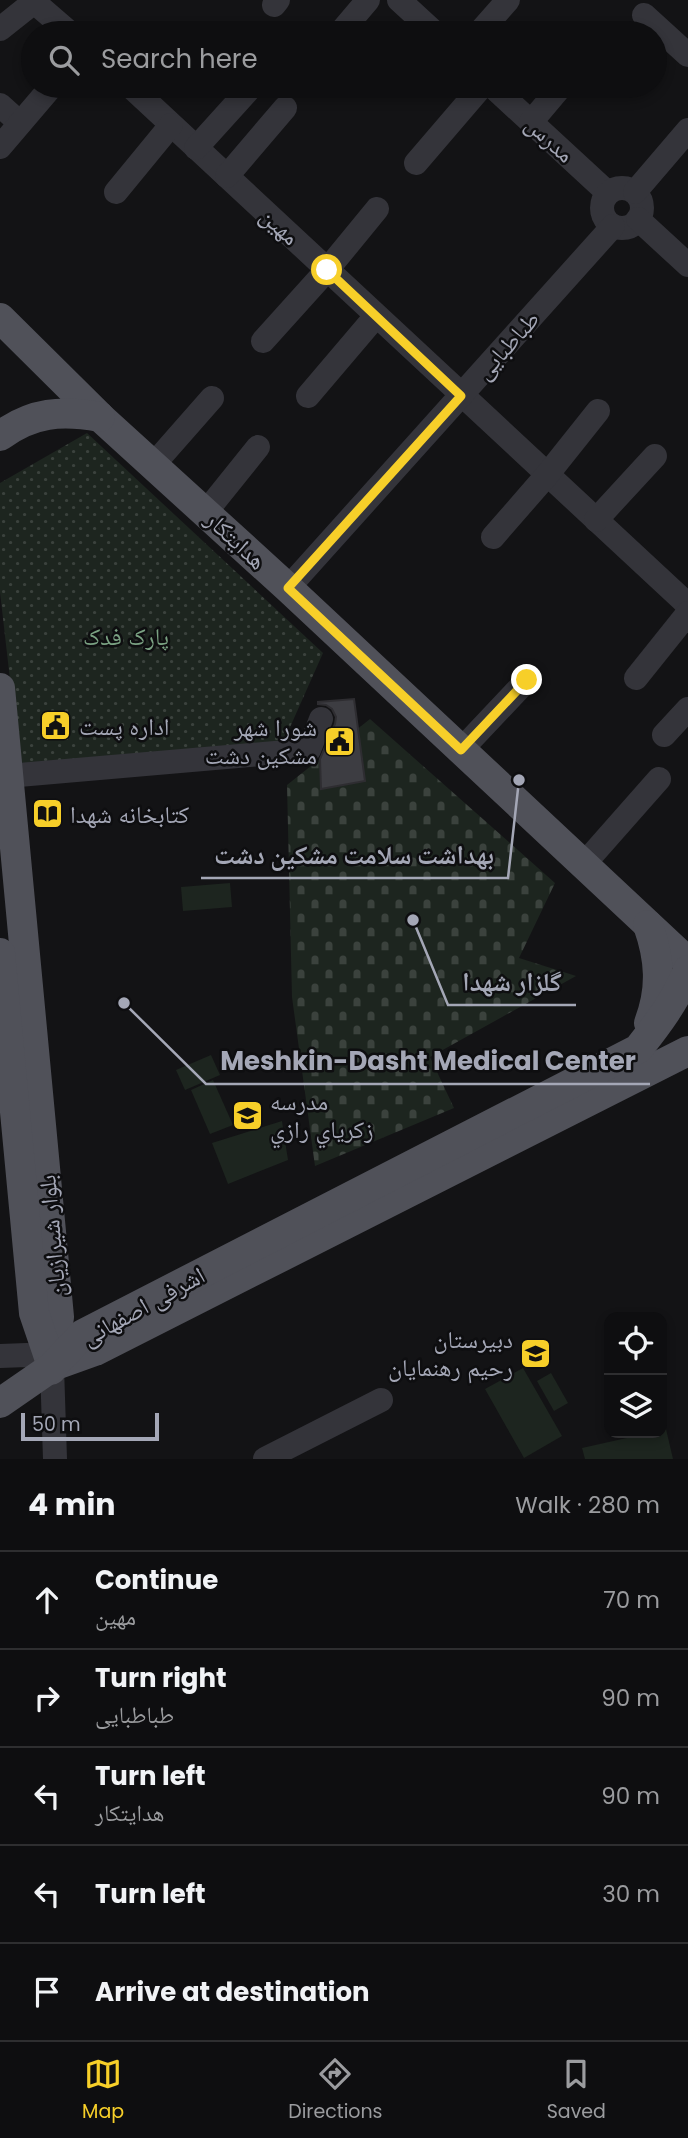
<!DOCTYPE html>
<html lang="en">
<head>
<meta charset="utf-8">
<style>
  :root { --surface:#0e0e10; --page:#1c1c1e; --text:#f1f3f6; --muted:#9b9c9f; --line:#2e2e30; --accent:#f7cf29 }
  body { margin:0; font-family:Poppins,"Noto Naskh Arabic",sans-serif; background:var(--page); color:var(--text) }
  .controls { position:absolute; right:21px; bottom:21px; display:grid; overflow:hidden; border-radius:14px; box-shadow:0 4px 10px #0003 }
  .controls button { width:63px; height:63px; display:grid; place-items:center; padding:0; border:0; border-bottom:2px solid var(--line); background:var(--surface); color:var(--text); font:35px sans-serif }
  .scale { position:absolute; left:21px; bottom:18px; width:138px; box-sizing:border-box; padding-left:7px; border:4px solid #a4a7b6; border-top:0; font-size:19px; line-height:24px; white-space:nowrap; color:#a4a7b6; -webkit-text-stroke:5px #0e0e10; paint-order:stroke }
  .stop { position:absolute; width:21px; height:21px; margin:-16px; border:5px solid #f7cf29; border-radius:50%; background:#fff }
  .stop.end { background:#f7cf29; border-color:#fff; box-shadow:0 2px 7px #0008 }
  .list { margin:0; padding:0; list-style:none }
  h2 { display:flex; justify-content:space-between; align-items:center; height:91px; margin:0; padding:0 28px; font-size:30px }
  h2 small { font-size:23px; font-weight:400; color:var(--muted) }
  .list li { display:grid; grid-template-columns:46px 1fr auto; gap:21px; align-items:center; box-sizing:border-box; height:98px; padding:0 28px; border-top:2px solid var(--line) }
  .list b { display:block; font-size:26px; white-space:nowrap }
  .list p { margin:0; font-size:23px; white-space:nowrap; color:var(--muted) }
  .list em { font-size:23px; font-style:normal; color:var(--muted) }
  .icon { flex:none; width:38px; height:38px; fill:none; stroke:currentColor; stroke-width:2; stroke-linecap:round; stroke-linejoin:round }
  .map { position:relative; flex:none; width:688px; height:1459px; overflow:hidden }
  .search { position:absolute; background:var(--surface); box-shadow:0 4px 10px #0003; left:21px; right:21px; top:21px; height:77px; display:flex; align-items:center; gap:18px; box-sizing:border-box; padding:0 24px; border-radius:38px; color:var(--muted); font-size:26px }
  .sheet { height:581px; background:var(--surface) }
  nav { display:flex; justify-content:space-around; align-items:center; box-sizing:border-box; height:98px; border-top:2px solid var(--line); background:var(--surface); font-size:19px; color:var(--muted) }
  nav a { display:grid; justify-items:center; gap:4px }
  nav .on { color:var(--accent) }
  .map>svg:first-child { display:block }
  .grass { fill:url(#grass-dots) }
  .cemetery { fill:url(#cemetery-stones) }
  .garden { fill:#1d251f }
  .building { fill:#3d3d42; stroke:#2e2d31; stroke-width:2 }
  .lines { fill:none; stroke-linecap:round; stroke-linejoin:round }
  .minor { stroke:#34343a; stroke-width:24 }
  .major { stroke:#505159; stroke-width:30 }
  .route { stroke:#f7cf29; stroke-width:9 }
  .labels { text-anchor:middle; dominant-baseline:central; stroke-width:5; stroke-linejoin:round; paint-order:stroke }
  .street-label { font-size:24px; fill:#a4a7b6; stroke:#0e0e10 }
  .park-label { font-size:24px; fill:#7aa182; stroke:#0e0e10 }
  .poi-label { font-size:24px; fill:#a4a7b6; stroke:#0e0e10; text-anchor:start }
  .leader { fill:none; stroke:#a4a7b6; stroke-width:2.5 }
  .callout-dot { fill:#a4a7b6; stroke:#0e0e10; stroke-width:2.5 }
  .callout-label { font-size:26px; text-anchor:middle; font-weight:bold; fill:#a4a7b6; stroke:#0e0e10; stroke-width:5; stroke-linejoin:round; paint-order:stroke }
</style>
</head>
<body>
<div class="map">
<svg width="688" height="1459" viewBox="0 0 688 1459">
  <defs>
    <pattern id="grass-dots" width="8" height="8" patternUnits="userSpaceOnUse" patternTransform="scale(1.75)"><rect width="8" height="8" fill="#1d251f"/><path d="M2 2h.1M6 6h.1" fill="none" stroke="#3b423d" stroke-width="1.8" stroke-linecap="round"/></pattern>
    <pattern id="cemetery-stones" width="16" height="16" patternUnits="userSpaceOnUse" patternTransform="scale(1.75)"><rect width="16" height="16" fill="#1d251f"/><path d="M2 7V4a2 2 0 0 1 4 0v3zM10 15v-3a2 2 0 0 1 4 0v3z" fill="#3b423d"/></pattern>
  </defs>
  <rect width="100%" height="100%" fill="#131315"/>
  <polygon class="grass" points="87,433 323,653 283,743 20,767 0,592 0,483"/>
  <polygon class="cemetery" points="370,719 555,883 519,958 576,976 430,1057 454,1108 315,1166 292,997 287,785"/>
  <g class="garden">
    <polygon points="230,883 232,907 183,911 181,887"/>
    <polygon points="211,1055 220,1075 185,1090 176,1070"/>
    <polygon points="213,1080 233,1125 210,1134 191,1090"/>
    <polygon points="282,1121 288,1160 228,1184 212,1143"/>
    <polygon points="523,1368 562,1436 524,1458 485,1389"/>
    <polygon points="551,1373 568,1403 554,1411 537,1381"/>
    <polygon points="666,1429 673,1459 585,1459 582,1448 649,1433 662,1433 662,1430"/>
  </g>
  <polygon class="building" points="354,699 365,781 321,789 320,759 335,724 336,717 332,709 326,705 318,704 318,702"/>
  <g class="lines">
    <g class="minor">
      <polyline points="399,0 435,33"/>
      <polyline points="274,5 278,0"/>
      <polyline points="644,15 688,55"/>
      <polyline points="0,29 34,2 70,33"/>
      <polyline points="340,33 368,0"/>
      <polyline points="479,33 508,0"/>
      <polyline points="130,86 688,605"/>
      <polyline points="492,86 608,193"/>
      <polyline points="0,105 20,123"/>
      <polyline points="531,122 558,90"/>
      <polyline points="0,147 52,86"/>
      <polyline points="196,148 252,86"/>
      <polyline points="416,163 482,86"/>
      <polyline points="227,176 285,108"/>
      <circle cx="622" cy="208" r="20"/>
      <polyline points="116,192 171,125"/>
      <polyline points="635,192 688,130"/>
      <polyline points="638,219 688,265"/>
      <polyline points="263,341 327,270 377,209"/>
      <polyline points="308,396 376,316"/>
      <polyline points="154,464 212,398"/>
      <polyline points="205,513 258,447"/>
      <polyline points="596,520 655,456"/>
      <polyline points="493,537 547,475 598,411"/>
      <polyline points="288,588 613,226"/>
      <polyline points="636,678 688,613"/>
      <polyline points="664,735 688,709"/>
      <polyline points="461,750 527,680"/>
      <polyline points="7,776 309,750 321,719"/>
      <polyline points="584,864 659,779"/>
      <polyline points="0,1356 27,1355 52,1367"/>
      <polyline points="52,1367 55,1459"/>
      <polyline points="265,1459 381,1400"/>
    </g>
    <g class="major">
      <polyline points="0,318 100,417 288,588 688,962"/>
      <path d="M0,436c32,-24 62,-26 100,-19"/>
      <polyline points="0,688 59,1317 51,1370"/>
      <path d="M648,925c12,34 14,64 1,98"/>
      <polyline points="0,953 34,1313 51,1363"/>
      <polyline points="56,1365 95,1351 688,1051"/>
      <path d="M0,1403l52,-36 31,-33 555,-285c20,-25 38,-49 50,-79"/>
    </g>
  </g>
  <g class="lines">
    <polyline class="route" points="327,270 461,396 288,588 461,750 527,680"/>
  </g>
  <defs>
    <symbol id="civic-square" viewBox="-11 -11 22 22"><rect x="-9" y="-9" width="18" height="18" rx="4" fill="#f7cf29" stroke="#0e0e10"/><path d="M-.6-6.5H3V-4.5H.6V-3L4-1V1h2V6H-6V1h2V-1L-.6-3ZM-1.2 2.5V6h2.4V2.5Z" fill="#111"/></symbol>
    <symbol id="library-square" viewBox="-11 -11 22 22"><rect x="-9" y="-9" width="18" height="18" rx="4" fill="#f7cf29" stroke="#0e0e10"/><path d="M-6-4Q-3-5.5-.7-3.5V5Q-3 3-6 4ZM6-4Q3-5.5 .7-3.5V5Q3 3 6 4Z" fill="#111"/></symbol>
    <symbol id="school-square" viewBox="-11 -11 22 22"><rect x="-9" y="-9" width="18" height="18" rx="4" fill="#f7cf29" stroke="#0e0e10"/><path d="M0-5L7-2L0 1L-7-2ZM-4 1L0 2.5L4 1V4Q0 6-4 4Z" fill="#111"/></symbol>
  </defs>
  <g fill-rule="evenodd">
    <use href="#civic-square" x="38" y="708" width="35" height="35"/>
    <use href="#civic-square" x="322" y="724" width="35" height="35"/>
    <use href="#library-square" x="30" y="796" width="35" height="35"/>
    <use href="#school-square" x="230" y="1098" width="35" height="35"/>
    <use href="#school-square" x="518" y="1336" width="35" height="35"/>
  </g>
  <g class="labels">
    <g class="street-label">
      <text transform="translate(550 139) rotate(43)">مدرس</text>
      <text transform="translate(280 226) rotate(43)">مهین</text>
      <text transform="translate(507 345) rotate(-48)">طباطبایی</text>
      <text transform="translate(236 540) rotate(43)">هدایتکار</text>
      <text transform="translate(52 1236) rotate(-95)">بلوار شیرازیان</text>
      <text transform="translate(143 1306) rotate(-29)">اشرفی اصفهانی</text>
    </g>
    <g class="park-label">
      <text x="126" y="636">پارک فدک</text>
    </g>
    <g class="poi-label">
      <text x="79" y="726">اداره پست</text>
      <text x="317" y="727" text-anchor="end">شورا شهر<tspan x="317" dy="28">مشکین دشت</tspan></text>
      <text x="70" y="814">کتابخانه شهدا</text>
      <text x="270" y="1101">مدرسه<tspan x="270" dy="28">زكرياي رازي</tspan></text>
      <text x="513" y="1339" text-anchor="end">دبیرستان<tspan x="513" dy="28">رحیم رهنمایان</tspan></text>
    </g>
  </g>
  <path class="leader" d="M519 780L508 878H201M413 920L448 1005H576M124 1003L206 1084H650"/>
  <g class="callout-dot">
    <circle cx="519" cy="780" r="7"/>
    <circle cx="413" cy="920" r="7"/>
    <circle cx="124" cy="1003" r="7"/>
  </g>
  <g class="callout-label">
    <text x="354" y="864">بهداشت سلامت مشکین دشت</text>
    <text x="512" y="991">گلزار شهدا</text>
    <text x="428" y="1070">Meshkin-Dasht Medical Center</text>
  </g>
</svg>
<div class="controls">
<button><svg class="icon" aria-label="locate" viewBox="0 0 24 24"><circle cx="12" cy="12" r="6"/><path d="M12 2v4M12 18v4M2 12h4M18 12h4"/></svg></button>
<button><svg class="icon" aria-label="layers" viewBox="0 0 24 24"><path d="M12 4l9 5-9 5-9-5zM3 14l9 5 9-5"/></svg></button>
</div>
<div class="scale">50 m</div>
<div class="stop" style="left:327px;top:270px"></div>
<div class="stop end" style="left:527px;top:680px"></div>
<div class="search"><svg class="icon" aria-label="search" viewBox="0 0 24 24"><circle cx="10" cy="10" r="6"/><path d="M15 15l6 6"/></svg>Search here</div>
</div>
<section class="sheet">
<h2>4 min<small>Walk · 280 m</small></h2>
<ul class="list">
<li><svg class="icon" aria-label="ahead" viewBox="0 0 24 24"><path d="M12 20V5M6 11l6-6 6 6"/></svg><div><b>Continue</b><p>مهین</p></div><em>70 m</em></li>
<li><svg class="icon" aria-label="right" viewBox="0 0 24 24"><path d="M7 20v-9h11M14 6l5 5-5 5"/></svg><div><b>Turn right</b><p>طباطبایی</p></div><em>90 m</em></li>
<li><svg class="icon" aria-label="left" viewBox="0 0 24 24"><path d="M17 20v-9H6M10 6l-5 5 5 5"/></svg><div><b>Turn left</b><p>هدایتکار</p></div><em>90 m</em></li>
<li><svg class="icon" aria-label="left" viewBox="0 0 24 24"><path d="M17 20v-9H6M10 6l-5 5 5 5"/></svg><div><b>Turn left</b></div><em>30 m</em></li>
<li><svg class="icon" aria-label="arrive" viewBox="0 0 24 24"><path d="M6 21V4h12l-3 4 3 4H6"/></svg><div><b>Arrive at destination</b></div></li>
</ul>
</section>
<nav>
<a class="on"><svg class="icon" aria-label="map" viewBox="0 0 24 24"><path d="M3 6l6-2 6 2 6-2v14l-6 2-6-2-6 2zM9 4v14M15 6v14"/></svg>Map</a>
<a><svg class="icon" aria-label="directions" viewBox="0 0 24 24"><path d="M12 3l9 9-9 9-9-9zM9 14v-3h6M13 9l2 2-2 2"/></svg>Directions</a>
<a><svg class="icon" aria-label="saved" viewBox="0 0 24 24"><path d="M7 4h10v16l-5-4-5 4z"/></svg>Saved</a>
</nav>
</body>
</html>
